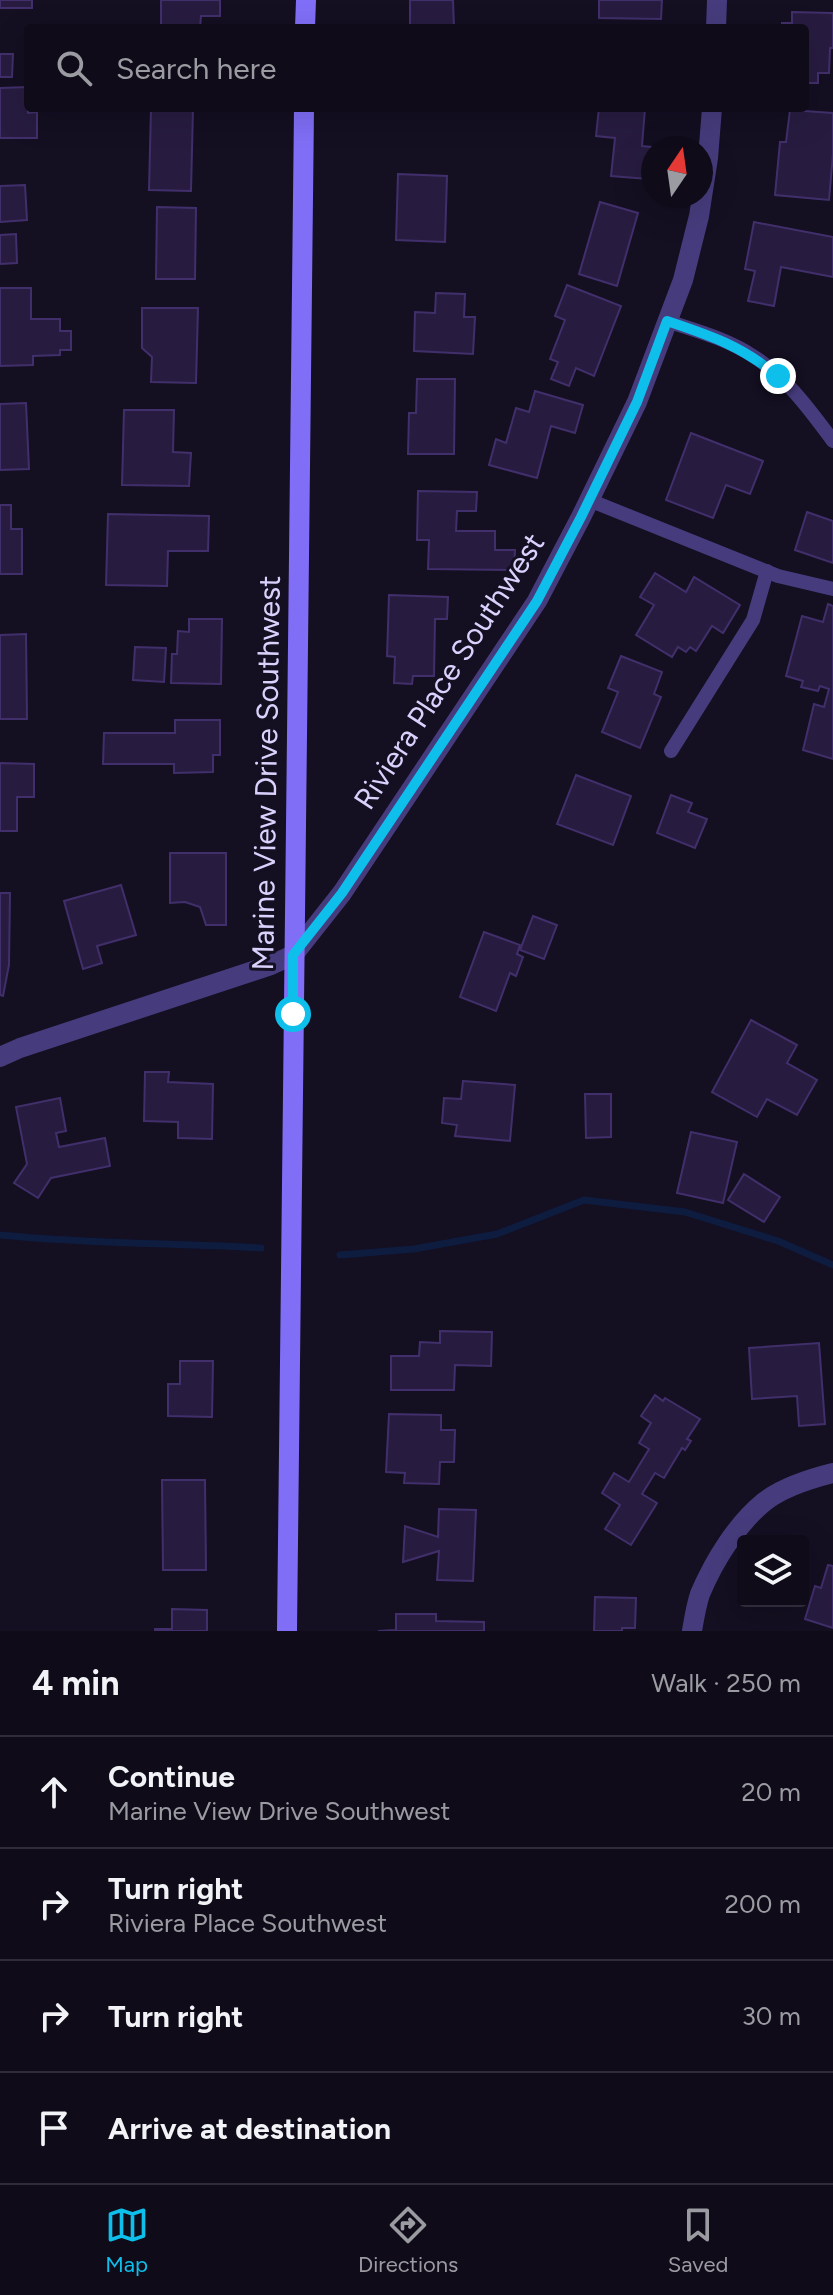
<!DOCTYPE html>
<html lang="en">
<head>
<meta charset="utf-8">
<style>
  :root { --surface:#0f0b19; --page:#181422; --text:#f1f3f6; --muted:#9b9ba2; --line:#2f2b38; --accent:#0ebeeb }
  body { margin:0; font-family:Figtree,sans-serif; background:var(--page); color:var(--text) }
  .controls { position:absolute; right:24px; bottom:24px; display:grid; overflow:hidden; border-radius:8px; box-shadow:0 8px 32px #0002 }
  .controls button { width:72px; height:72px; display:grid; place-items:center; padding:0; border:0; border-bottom:2px solid var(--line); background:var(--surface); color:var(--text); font:40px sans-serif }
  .compass { position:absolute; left:641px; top:136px; width:72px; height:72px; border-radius:50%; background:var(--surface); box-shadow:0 8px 32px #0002; rotate:13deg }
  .stop { position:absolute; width:24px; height:24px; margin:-18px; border:6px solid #0ebeeb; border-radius:50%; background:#fff }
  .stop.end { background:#0ebeeb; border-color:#fff; box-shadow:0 2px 8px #0008 }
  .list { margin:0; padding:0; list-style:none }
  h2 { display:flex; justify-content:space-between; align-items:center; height:104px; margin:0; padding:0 32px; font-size:34px }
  h2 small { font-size:26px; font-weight:400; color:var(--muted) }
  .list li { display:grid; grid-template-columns:52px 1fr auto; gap:24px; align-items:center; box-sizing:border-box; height:112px; padding:0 32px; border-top:2px solid var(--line) }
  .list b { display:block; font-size:30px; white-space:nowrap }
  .list p { margin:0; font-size:26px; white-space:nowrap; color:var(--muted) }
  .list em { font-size:26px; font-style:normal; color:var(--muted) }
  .icon { flex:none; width:44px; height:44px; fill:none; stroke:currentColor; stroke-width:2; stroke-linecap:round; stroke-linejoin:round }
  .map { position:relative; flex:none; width:833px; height:1631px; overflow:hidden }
  .search { position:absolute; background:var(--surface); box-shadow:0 8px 32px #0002; left:24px; right:24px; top:24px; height:88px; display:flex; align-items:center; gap:20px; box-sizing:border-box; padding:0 28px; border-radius:8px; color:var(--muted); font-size:30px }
  .sheet { height:552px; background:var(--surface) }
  nav { display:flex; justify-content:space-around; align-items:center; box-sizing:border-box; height:112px; border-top:2px solid var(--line); background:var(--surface); font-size:22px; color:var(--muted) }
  nav a { display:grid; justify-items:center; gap:4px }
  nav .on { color:var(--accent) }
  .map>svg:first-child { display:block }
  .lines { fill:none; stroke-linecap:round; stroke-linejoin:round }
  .stream { stroke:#0e1c40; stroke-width:7 }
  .building { fill:#271c40; stroke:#412f6b; stroke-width:2 }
  .lane { stroke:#463c7d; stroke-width:14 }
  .street { stroke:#463c7d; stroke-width:20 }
  .secondary { stroke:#806ef6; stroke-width:20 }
  .route { stroke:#0ebeeb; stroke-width:10 }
  .labels { text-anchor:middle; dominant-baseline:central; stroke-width:6; stroke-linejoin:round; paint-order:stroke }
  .street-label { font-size:30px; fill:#dad1fc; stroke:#140f21 }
</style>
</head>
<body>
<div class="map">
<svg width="833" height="1631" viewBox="0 0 833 1631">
  <rect width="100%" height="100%" fill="#140f21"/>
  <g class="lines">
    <g class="stream">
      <path d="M0,1235c87,9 174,8 261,13"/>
      <polyline points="340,1255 414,1249 497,1234 584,1200 685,1212 778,1241 833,1265"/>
    </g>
  </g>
  <g class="building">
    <rect x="0" y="0" width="32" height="8"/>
    <polygon points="161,0 220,0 220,16 201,16 200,28 161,28"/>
    <polygon points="410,0 453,0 454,28 410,28"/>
    <polygon points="599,0 662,0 661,19 599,18"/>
    <polygon points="792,12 833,13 833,48 830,48 829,73 818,73 818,83 805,83 805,28 782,28 782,23 792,23"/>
    <polygon points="0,54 13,54 12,77 0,77"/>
    <polygon points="28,87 28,113 37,112 37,138 0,138 0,88"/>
    <polygon points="151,108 193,109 191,191 149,190"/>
    <polygon points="599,108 645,108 642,146 651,147 648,179 611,176 615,138 596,136"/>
    <polygon points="790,110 833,113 833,154 829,200 775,195 780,142 786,142"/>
    <polygon points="398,174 447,176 445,242 396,240"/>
    <polygon points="25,185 27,220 0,222 0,186"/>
    <polygon points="600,202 638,213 617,286 579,274"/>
    <polygon points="157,207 196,208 195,279 156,279"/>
    <polygon points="754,222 833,237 833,277 781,267 774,306 748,301 755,271 745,269"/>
    <polygon points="16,234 17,263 0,264 0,235"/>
    <polygon points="567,285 621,306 594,376 576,368 569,386 551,379 558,362 550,359 565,320 555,316"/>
    <polygon points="0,288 31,288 31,319 60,319 60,331 71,331 71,350 60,350 60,355 33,356 33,365 0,366"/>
    <polygon points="436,293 465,294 464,317 475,317 473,354 414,351 415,312 435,313"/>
    <polygon points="142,308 198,308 196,383 151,382 152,357 142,348"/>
    <polygon points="417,379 455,379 454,454 408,454 409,413 416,413"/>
    <polygon points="535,391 583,405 575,433 551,426 537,478 489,465 496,439 506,443 516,408 529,412"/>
    <polygon points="26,403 29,469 0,470 0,404"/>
    <polygon points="124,410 174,410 173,452 191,453 189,486 122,485"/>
    <polygon points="691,433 763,461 750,494 726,485 713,518 666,500"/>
    <polygon points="418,491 477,492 476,511 457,511 456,531 495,531 495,550 515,550 514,570 428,569 429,540 417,540"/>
    <polygon points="0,505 11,505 11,529 22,529 22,574 0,574"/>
    <polygon points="807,512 833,521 833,563 795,550"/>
    <polygon points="108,514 209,516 208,551 168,551 167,586 106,585"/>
    <polygon points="655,573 686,592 694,577 740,605 723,633 712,626 696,651 690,647 686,652 678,647 672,657 636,635 654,605 640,597"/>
    <polygon points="389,595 448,597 447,619 435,619 434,676 413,676 412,684 394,683 395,657 387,656"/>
    <polygon points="828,604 833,606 833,759 803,750 814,704 824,707 829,689 820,686 818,691 801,687 803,681 786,676 802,616 823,622"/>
    <polygon points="189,619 222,619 221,684 171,683 172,654 177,654 178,631 189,632"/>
    <polygon points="26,634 27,719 0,719 0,635"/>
    <polygon points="135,647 166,648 164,682 133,680"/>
    <polygon points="621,656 662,672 654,694 661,697 640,748 602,732 618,692 608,688"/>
    <polygon points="175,720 220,720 220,755 213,755 213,772 174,773 174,764 103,764 104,733 175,733"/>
    <polygon points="0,763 34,764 34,797 17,797 17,831 0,831"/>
    <polygon points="576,775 631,796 613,845 557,824"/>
    <polygon points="671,795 692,803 688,812 707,819 695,848 657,833"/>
    <polygon points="170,853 226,853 226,925 206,925 200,907 185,902 170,903"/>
    <polygon points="121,885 136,935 97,946 102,963 83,969 64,901"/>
    <polygon points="0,893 10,893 9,965 3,996 0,995"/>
    <polygon points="533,916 557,925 544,959 520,950"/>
    <polygon points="484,932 520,945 517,954 523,957 516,976 510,973 496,1011 460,997"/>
    <polygon points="751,1020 797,1045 787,1063 817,1080 797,1115 767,1099 757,1117 712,1092"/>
    <polygon points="145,1072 169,1072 168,1082 213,1084 212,1139 178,1138 178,1122 144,1121"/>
    <polygon points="463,1081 515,1085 510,1141 455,1136 457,1125 442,1123 444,1098 461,1099"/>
    <polygon points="585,1094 611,1094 611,1137 586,1138"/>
    <polygon points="60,1098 66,1131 56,1133 59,1147 105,1138 110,1166 51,1178 38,1198 14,1183 27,1164 16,1107"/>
    <polygon points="691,1132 737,1142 723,1203 677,1193"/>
    <polygon points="744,1174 780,1197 764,1222 728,1200"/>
    <polygon points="440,1331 492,1332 491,1366 455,1365 454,1390 391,1390 391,1356 419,1356 420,1342 440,1343"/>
    <polygon points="819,1343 825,1424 799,1426 797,1396 752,1399 749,1348"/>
    <polygon points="180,1361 213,1361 212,1417 168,1416 168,1384 180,1384"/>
    <polygon points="655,1395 663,1401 665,1398 700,1419 687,1439 691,1441 685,1450 682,1448 664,1478 655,1473 642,1494 657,1503 631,1545 605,1529 620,1505 602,1493 614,1473 629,1482 649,1449 639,1443 651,1423 641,1416"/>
    <polygon points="389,1414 441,1415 441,1430 455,1430 454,1462 440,1462 439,1484 404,1483 405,1473 386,1472"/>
    <polygon points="162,1480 205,1480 206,1570 163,1570"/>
    <polygon points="439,1509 476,1510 473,1581 437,1580 439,1551 403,1562 405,1526 438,1537"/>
    <polygon points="828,1565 833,1566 833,1628 805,1619 815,1586 821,1588"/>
    <polygon points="595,1597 636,1598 635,1628 622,1628 622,1631 594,1631"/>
    <polygon points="172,1609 207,1610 207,1631 155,1631 155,1629 172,1629"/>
    <polygon points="396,1614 436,1614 436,1621 484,1622 484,1631 378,1631 396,1630"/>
  </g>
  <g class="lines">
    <g class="lane">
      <path d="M667,321c30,10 60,18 86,35 33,21 57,54 80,85"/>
      <polyline points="589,500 778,576 833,589"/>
      <polyline points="671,751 753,620 767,571"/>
    </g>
    <g class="street">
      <polyline points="716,28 717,0"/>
      <polyline points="0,1057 20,1048 271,965 293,955 342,893 537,601 581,517 637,402 683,280 699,216 708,158 712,108"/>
      <path d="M692,1631c2,-12 4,-25 8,-37 14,-33 36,-69 64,-92 19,-15 45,-23 69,-29"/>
    </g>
    <g class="secondary">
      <polyline points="305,28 306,0"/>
      <polyline points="287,1631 304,108"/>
    </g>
  </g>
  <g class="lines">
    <path class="route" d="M293,1014v-59l49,-62 195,-292 44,-84 56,-115 30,-81c45,15 74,25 111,55"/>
  </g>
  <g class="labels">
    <g class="street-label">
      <text transform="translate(449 671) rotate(-57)">Riviera Place Southwest</text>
      <text transform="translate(266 773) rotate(-89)">Marine View Drive Southwest</text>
    </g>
  </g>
</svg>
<div class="controls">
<button><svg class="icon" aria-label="layers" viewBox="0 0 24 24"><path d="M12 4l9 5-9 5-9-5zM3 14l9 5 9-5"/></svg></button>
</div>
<svg class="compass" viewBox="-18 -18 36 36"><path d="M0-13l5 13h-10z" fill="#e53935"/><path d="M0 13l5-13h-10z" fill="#9b9ba2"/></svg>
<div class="stop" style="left:293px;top:1014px"></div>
<div class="stop end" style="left:778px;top:376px"></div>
<div class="search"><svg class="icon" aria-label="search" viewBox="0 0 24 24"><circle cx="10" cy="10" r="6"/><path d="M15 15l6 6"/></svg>Search here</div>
</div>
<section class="sheet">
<h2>4 min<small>Walk · 250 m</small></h2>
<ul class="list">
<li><svg class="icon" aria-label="ahead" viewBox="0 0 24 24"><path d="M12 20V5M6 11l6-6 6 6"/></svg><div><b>Continue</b><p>Marine View Drive Southwest</p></div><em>20 m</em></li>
<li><svg class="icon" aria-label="right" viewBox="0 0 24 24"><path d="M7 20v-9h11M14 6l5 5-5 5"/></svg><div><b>Turn right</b><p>Riviera Place Southwest</p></div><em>200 m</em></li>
<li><svg class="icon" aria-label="right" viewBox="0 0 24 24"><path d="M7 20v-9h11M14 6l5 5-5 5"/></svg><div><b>Turn right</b></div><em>30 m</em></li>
<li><svg class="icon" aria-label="arrive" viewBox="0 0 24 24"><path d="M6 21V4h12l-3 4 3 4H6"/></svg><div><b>Arrive at destination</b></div></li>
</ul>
</section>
<nav>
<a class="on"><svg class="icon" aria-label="map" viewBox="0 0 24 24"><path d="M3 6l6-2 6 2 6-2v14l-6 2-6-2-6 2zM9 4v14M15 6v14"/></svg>Map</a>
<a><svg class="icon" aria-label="directions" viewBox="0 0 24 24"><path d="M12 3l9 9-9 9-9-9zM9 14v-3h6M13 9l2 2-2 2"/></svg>Directions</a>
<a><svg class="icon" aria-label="saved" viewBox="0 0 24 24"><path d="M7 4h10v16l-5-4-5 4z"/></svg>Saved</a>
</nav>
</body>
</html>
